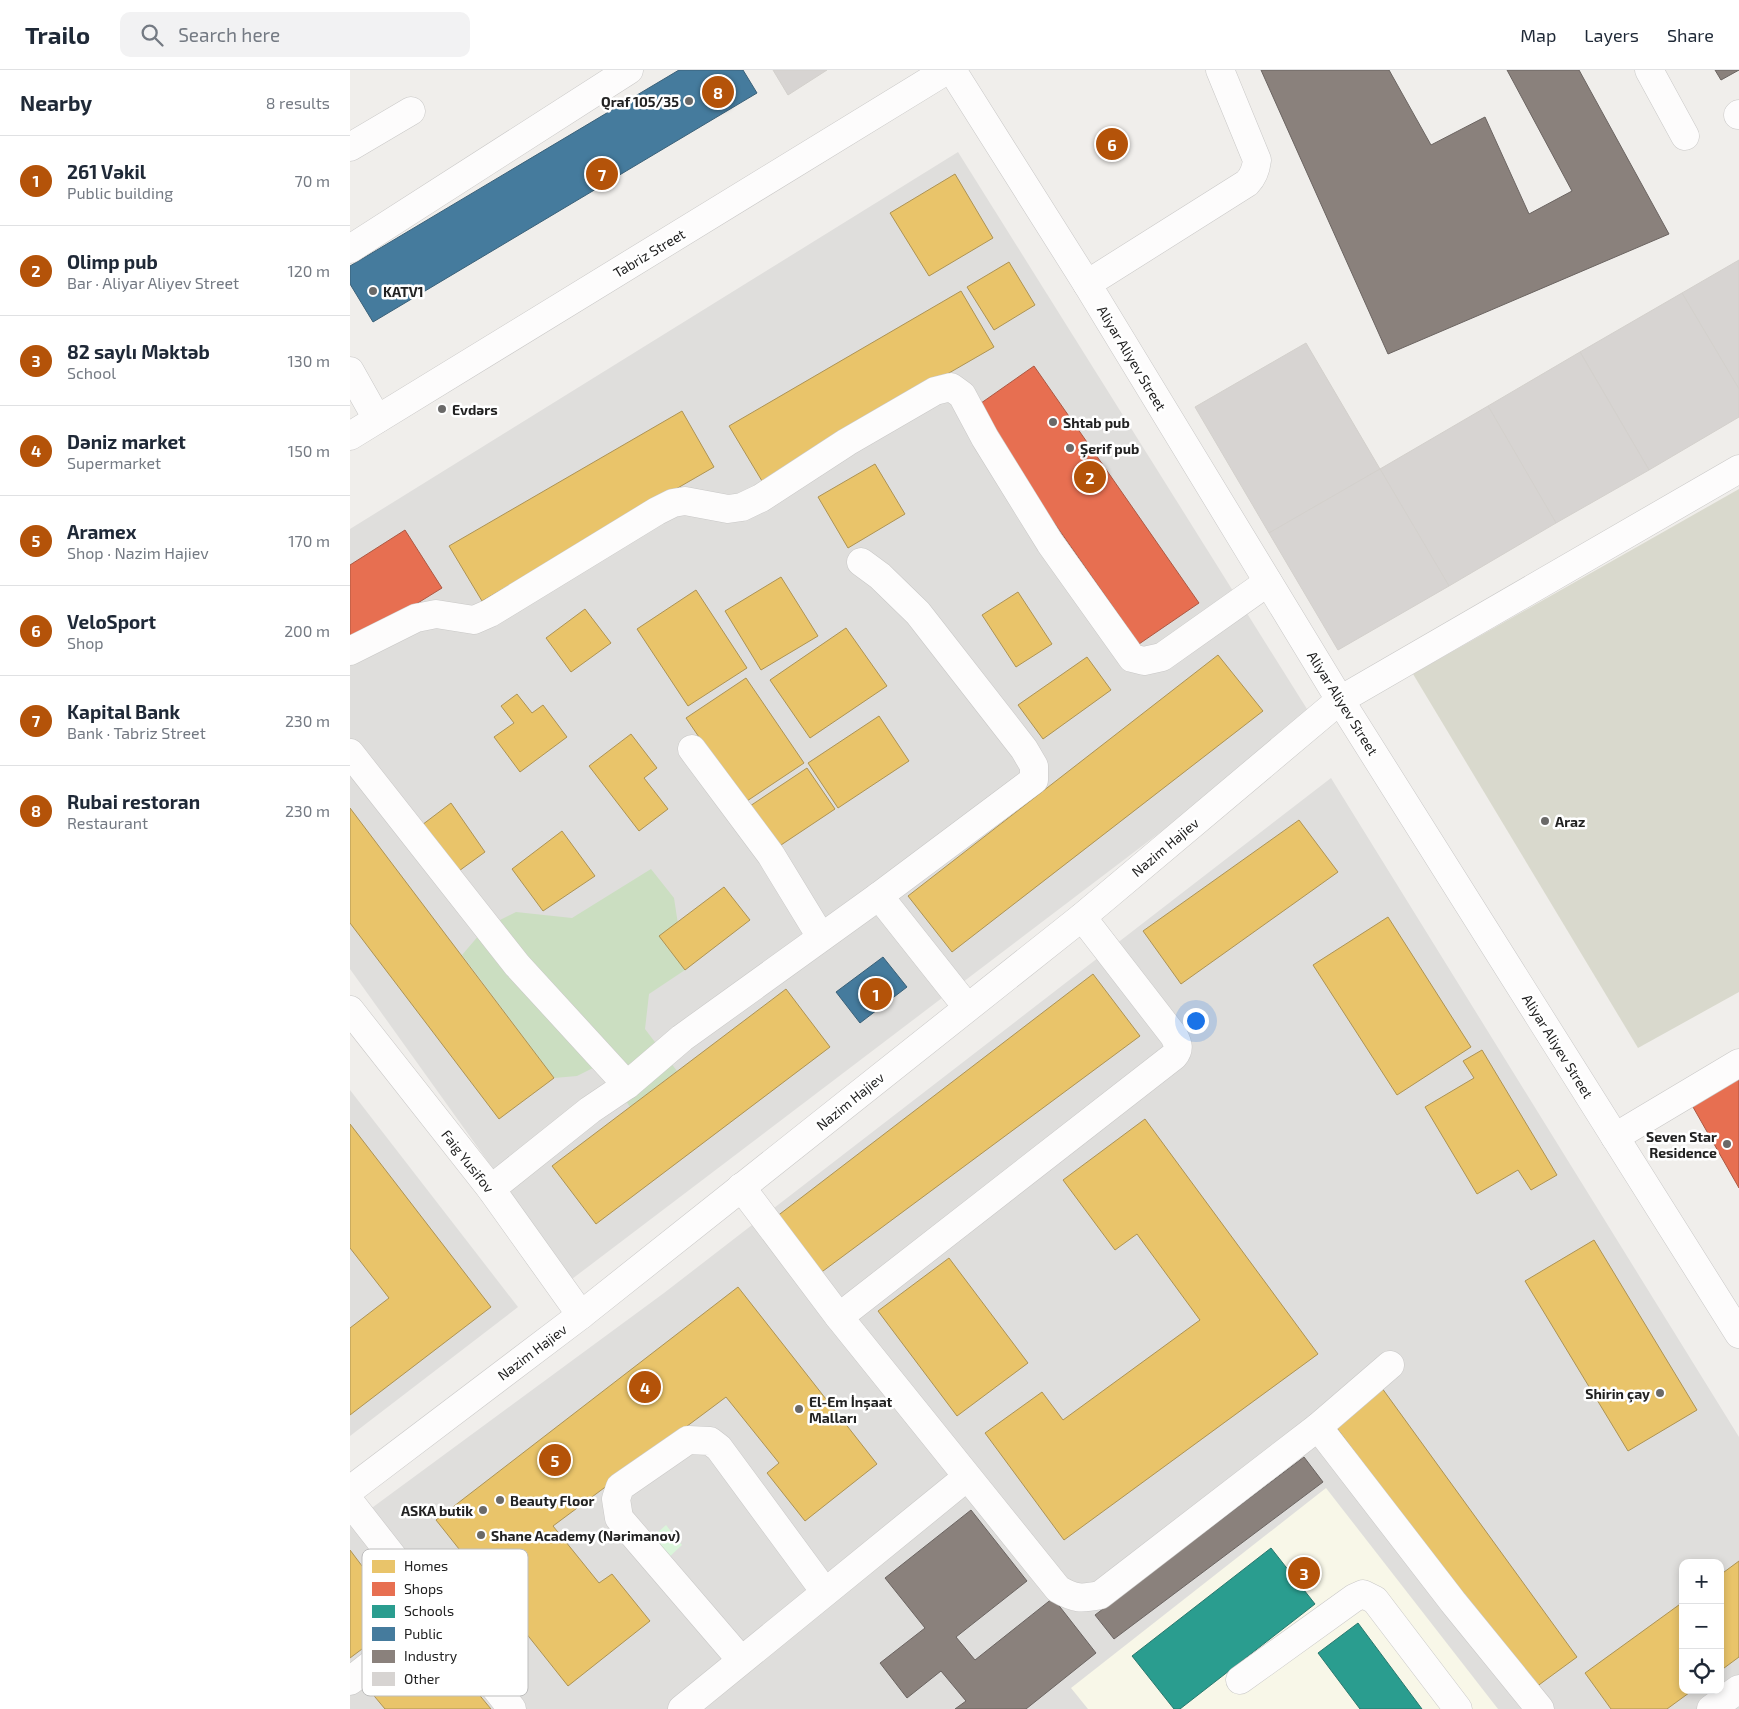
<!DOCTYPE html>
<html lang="en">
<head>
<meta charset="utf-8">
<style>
  :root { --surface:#fff; --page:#f2f2f3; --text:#1f2937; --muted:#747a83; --line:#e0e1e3; --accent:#b45309 }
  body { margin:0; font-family:"Exo 2",sans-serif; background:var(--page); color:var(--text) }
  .controls { position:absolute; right:15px; bottom:15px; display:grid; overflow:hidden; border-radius:10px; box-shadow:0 2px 8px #0003 }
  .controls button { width:45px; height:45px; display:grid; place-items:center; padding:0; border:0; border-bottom:1px solid var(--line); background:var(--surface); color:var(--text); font:25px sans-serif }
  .you { position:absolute; left:845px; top:950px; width:18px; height:18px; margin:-12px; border:4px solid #fff; border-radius:50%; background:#1a73e8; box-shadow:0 0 0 8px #1a73e833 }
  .badge { display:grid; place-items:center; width:32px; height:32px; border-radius:50%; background:var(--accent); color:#fff; font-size:16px; font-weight:700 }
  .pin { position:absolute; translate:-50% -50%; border:2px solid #fff; box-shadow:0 1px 5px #0006 }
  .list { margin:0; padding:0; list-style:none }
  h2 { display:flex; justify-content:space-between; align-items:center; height:65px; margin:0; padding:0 20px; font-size:21px }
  h2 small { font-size:16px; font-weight:400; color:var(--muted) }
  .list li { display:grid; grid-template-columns:32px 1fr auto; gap:15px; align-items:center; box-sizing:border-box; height:90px; padding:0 20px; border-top:1px solid var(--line) }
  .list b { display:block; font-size:19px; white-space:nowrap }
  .list p { margin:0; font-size:16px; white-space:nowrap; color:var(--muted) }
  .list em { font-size:16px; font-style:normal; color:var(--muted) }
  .icon { flex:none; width:28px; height:28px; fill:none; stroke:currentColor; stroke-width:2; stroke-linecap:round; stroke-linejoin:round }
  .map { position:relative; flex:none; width:1389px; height:1639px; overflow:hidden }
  header { display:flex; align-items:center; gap:30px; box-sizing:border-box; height:70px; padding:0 25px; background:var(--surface); border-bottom:1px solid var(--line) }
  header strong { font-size:24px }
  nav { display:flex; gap:28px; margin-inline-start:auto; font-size:18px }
  .search { width:350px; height:45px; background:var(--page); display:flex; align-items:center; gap:12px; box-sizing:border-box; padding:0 18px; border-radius:10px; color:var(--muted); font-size:19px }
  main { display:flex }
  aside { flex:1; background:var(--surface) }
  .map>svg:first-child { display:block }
  .residential { fill:#dfdedc; fill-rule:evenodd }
  .education { fill:#f8f7e8 }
  .construction { fill:#d9d9cd }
  .forest { fill:#cbdec1 }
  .park { fill:#daf5da }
  .homes { fill:#e9c46a; stroke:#ad9354 }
  .shops { fill:#e76f51; stroke:#ac5843 }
  .schools { fill:#2a9d8f; stroke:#28786e }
  .public { fill:#457b9d; stroke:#3a6078 }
  .industry { fill:#8a817c; stroke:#6b6461 }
  .building { fill:#d7d4d2; stroke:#d3d0cc }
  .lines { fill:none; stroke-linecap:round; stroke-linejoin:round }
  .minor-casing { stroke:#c9c8c7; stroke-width:29 }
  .minor { stroke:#fdfcfc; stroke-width:28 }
  .poi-dot { fill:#6a6968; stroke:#fff; stroke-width:2 }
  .labels { text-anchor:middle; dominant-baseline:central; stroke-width:5; stroke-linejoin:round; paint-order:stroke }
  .poi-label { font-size:14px; font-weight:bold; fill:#222; stroke:#fff; text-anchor:start }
  .street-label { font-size:14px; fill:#222; stroke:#fff }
  .key { fill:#fff; stroke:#bdbdbd; stroke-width:1 }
  .key-label { font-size:14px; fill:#222 }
</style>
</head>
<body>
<header>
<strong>Trailo</strong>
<div class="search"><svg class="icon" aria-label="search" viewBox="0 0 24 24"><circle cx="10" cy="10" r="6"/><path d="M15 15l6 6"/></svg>Search here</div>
<nav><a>Map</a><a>Layers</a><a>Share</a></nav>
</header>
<main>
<aside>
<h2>Nearby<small>8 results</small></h2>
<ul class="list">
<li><span class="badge">1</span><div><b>261 Vəkil</b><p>Public building</p></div><em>70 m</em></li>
<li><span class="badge">2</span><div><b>Olimp pub</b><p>Bar · Aliyar Aliyev Street</p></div><em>120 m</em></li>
<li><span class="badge">3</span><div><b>82 saylı Məktəb</b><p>School</p></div><em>130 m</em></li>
<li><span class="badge">4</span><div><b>Dəniz market</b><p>Supermarket</p></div><em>150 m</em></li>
<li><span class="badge">5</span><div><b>Aramex</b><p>Shop · Nazim Hajiev</p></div><em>170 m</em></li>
<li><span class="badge">6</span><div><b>VeloSport</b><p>Shop</p></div><em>200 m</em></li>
<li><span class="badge">7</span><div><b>Kapital Bank</b><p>Bank · Tabriz Street</p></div><em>230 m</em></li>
<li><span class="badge">8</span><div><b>Rubai restoran</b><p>Restaurant</p></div><em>230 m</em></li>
</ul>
</aside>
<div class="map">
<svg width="1389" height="1639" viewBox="0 0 1389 1639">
  <rect width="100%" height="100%" fill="#f0eeeb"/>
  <g class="residential">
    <polygon points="608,82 962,647 222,1209 0,899 0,459"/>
    <path d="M981,708l408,659v272h-1389v-185l314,-231zM1333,1493h37v127h-37z"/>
    <polygon points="0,1020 168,1237 0,1366"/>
  </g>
  <polygon class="education" points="976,1418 1148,1639 738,1639 721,1618"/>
  <polygon class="construction" points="1389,419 1389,922 1288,978 1063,604"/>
  <polygon class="forest" points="301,799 324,828 335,900 299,924 295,959 327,1001 280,1037 251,994 227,1006 204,1008 112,885 136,857 166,842 222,848"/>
  <polygon class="park" points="316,1455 332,1475 314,1492 297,1472"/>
  <g class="homes">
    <polygon points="605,104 643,168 579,206 540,143"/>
    <polygon points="659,192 685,235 644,260 617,217"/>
    <polygon points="611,221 644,277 412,411 379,356"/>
    <polygon points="332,341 364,397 132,531 99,476"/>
    <polygon points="525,394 555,444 498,478 468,427"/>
    <polygon points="431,507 468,566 411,600 375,541"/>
    <polygon points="346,520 397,598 338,636 287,559"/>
    <polygon points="668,522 702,574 666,597 632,545"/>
    <polygon points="235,539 261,573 221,602 196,568"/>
    <polygon points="496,558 537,616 460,668 420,610"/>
    <polygon points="868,585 913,641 602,882 558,826"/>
    <polygon points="737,587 761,620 693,669 668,635"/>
    <polygon points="396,608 454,693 394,733 336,648"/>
    <polygon points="167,624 182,643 193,635 217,667 170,702 144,667 164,653 151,636"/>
    <polygon points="529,646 559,691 488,738 458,693"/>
    <polygon points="281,664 307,698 294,708 318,739 289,761 239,696"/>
    <polygon points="457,698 485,739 425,779 397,738"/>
    <polygon points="101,733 135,782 102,806 68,758"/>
    <polygon points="0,738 204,1008 149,1049 0,853"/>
    <polygon points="949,750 988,802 831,914 793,861"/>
    <polygon points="212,761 245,806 193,841 162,799"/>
    <polygon points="374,817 400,850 335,900 309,866"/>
    <polygon points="1038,847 1121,977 1047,1025 963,895"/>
    <polygon points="743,904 790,966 469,1204 426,1147"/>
    <polygon points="436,919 480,977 246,1154 202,1096"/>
    <polygon points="1132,980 1207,1105 1181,1120 1168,1100 1127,1124 1075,1037 1124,1008 1113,991"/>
    <polygon points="795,1049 968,1284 714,1470 635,1363 692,1322 713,1350 850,1250 787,1164 765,1180 713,1110"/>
    <polygon points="0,1054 141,1237 0,1345 0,1258 39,1228 0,1178"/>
    <polygon points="1244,1170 1347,1340 1278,1381 1175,1211"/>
    <polygon points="599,1188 678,1293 607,1346 528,1241"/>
    <polygon points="388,1217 527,1394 455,1451 417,1403 429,1393 376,1327 360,1339 203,1456 249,1513 262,1504 300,1551 218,1616 86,1450"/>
    <polygon points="1029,1314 1227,1587 1182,1620 983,1353"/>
    <polygon points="0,1480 52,1549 0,1588"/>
    <polygon points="1389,1491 1389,1587 1370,1601 1370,1505"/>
    <polygon points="1333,1532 1333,1620 1343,1620 1317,1639 1261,1639 1235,1603"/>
    <polygon points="83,1569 141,1639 35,1639 20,1621"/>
  </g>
  <g class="shops">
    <polygon points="684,296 849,533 789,574 624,338"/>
    <polygon points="55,460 92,518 0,575 0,495"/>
    <polygon points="1389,1002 1389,1118 1339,1030"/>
  </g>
  <g class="schools">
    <polygon points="921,1478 965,1534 830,1639 824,1639 782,1586"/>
    <polygon points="1008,1553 1072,1639 1010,1639 968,1583"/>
  </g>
  <g class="public">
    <polygon points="329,0 393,0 407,23 23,252 0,214 0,196"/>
    <polygon points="533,887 557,917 510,953 486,922"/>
  </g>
  <g class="industry">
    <polygon points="911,0 1039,0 1081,75 1135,47 1179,144 1222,121 1157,0 1229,0 1319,164 1038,284"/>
    <polygon points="1365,0 1389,0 1371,10"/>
    <polygon points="954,1387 973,1412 764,1569 745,1545"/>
    <polygon points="621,1440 677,1511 606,1567 625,1590 703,1528 746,1583 676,1639 605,1639 616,1631 591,1601 557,1628 530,1593 575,1558 535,1508"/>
  </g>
  <g class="building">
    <polygon points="423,0 477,0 438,25"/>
    <polygon points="1389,190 1389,319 1332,223"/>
    <polygon points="1332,223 1389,319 1389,347 1299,400 1230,282"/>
    <polygon points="956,273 1030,399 919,463 845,337"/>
    <polygon points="1230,282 1299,400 1206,453 1138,336"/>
    <polygon points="1138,336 1206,453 1099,516 1030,399"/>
    <polygon points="1030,399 1099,516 988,580 919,463"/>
  </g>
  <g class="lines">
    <defs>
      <g id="minor">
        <polyline points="602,0 737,214 990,630 1389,1264"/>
        <polyline points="1299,0 1335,66"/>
        <polyline points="1388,45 1389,44"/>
        <polyline points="0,77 61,41"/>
        <polyline points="0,179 279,0"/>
        <path d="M737,214l160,-101c7,-7 9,-14 10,-23l-37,-90"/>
        <polyline points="0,301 27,349"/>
        <polyline points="0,366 597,0"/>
        <polyline points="0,581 66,548 86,544 124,550 140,543 307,441 323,433 335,431 378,439 392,437 411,428 497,372 585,321 601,317 612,325 635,368 700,473 782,588 794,591 812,587 918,512"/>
        <polyline points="342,679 421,785 471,867"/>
        <polyline points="0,683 167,895 277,1015"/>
        <polyline points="529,826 617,937"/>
        <polyline points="0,940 141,1119 231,1245"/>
        <polyline points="1265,1067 1389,993"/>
        <path d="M391,1117l98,130 219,272c17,10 23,10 42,6l218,-168 72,-62"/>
        <polyline points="141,1119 240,1040 277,1015 332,968 529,826 684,710 684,696 674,679 568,543 530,506 511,492"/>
        <path d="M489,1247l335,-261c6,-7 4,-12 0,-20l-92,-119"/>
        <polyline points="968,1357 1103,1532 1190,1639"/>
        <polyline points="0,1420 231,1245 732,847 990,630 1389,399"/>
        <polyline points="0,1432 162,1639"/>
        <polyline points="391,1590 269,1448 266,1429 270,1417 338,1370 360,1371 369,1378 475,1522"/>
        <polyline points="890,1610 1004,1528 1013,1524 1025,1530 1108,1639"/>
        <polyline points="0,1611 87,1543"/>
        <polyline points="332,1639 617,1407"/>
        <polyline points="1361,1639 1389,1619"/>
      </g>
    </defs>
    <use href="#minor" class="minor-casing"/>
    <use href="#minor" class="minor"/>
  </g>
  <g class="poi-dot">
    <circle cx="339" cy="31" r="5"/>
    <circle cx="23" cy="221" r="5"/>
    <circle cx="92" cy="339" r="5"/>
    <circle cx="703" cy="352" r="5"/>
    <circle cx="720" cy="378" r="5"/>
    <circle cx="1195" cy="751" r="5"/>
    <circle cx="1377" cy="1074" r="5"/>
    <circle cx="1310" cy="1323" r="5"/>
    <circle cx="449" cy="1339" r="5"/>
    <circle cx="150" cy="1430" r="5"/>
    <circle cx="133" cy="1440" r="5"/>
    <circle cx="131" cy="1465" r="5"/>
  </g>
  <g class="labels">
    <g class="poi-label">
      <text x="329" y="31" text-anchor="end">Qraf 105/35</text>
      <text x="33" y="221">KATV1</text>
      <text x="102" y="339">Evdərs</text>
      <text x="713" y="352">Shtab pub</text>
      <text x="730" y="378">Şerif pub</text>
      <text x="1205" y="751">Araz</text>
      <text x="1367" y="1066" text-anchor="end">Seven Star<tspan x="1367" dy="16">Residence</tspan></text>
      <text x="1300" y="1323" text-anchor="end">Shirin çay</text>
      <text x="459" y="1331">El-Em İnşaat<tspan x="459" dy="16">Malları</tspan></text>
      <text x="160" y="1430">Beauty Floor</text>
      <text x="123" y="1440" text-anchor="end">ASKA butik</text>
      <text x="141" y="1465">Shane Academy (Nərimanov)</text>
    </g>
    <g class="street-label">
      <text transform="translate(299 183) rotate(-31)">Tabriz Street</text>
      <text transform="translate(782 288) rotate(59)">Aliyar Aliyev Street</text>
      <text transform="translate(993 633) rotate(58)">Aliyar Aliyev Street</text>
      <text transform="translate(815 777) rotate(-40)">Nazim Hajiev</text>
      <text transform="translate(1208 976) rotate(58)">Aliyar Aliyev Street</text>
      <text transform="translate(500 1031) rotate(-39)">Nazim Hajiev</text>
      <text transform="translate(118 1091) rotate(52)">Faig Yusifov</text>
      <text transform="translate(182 1282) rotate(-37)">Nazim Hajiev</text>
    </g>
  </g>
  <rect x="12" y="1479" width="166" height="147" rx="8" class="key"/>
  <rect x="22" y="1490" width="23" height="13" fill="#e9c46a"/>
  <rect x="22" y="1512" width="23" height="14" fill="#e76f51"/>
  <rect x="22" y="1535" width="23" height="13" fill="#2a9d8f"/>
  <rect x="22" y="1557" width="23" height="14" fill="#457b9d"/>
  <rect x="22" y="1580" width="23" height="13" fill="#8a817c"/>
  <rect x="22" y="1602" width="23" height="14" fill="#d7d4d2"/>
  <g class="key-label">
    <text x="54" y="1501">Homes</text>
    <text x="54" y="1524">Shops</text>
    <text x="54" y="1546">Schools</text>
    <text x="54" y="1569">Public</text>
    <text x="54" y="1591">Industry</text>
    <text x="54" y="1614">Other</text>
  </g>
</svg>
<div class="controls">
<button>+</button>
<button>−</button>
<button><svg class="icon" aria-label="locate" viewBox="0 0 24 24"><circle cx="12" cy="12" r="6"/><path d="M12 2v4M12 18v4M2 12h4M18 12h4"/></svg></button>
</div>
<div class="you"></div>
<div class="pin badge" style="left:526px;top:924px">1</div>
<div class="pin badge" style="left:740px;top:407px">2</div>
<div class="pin badge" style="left:954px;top:1503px">3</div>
<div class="pin badge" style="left:295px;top:1317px">4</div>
<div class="pin badge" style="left:205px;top:1390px">5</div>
<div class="pin badge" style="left:762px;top:74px">6</div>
<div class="pin badge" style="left:252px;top:104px">7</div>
<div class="pin badge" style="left:368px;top:22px">8</div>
</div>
</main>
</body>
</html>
